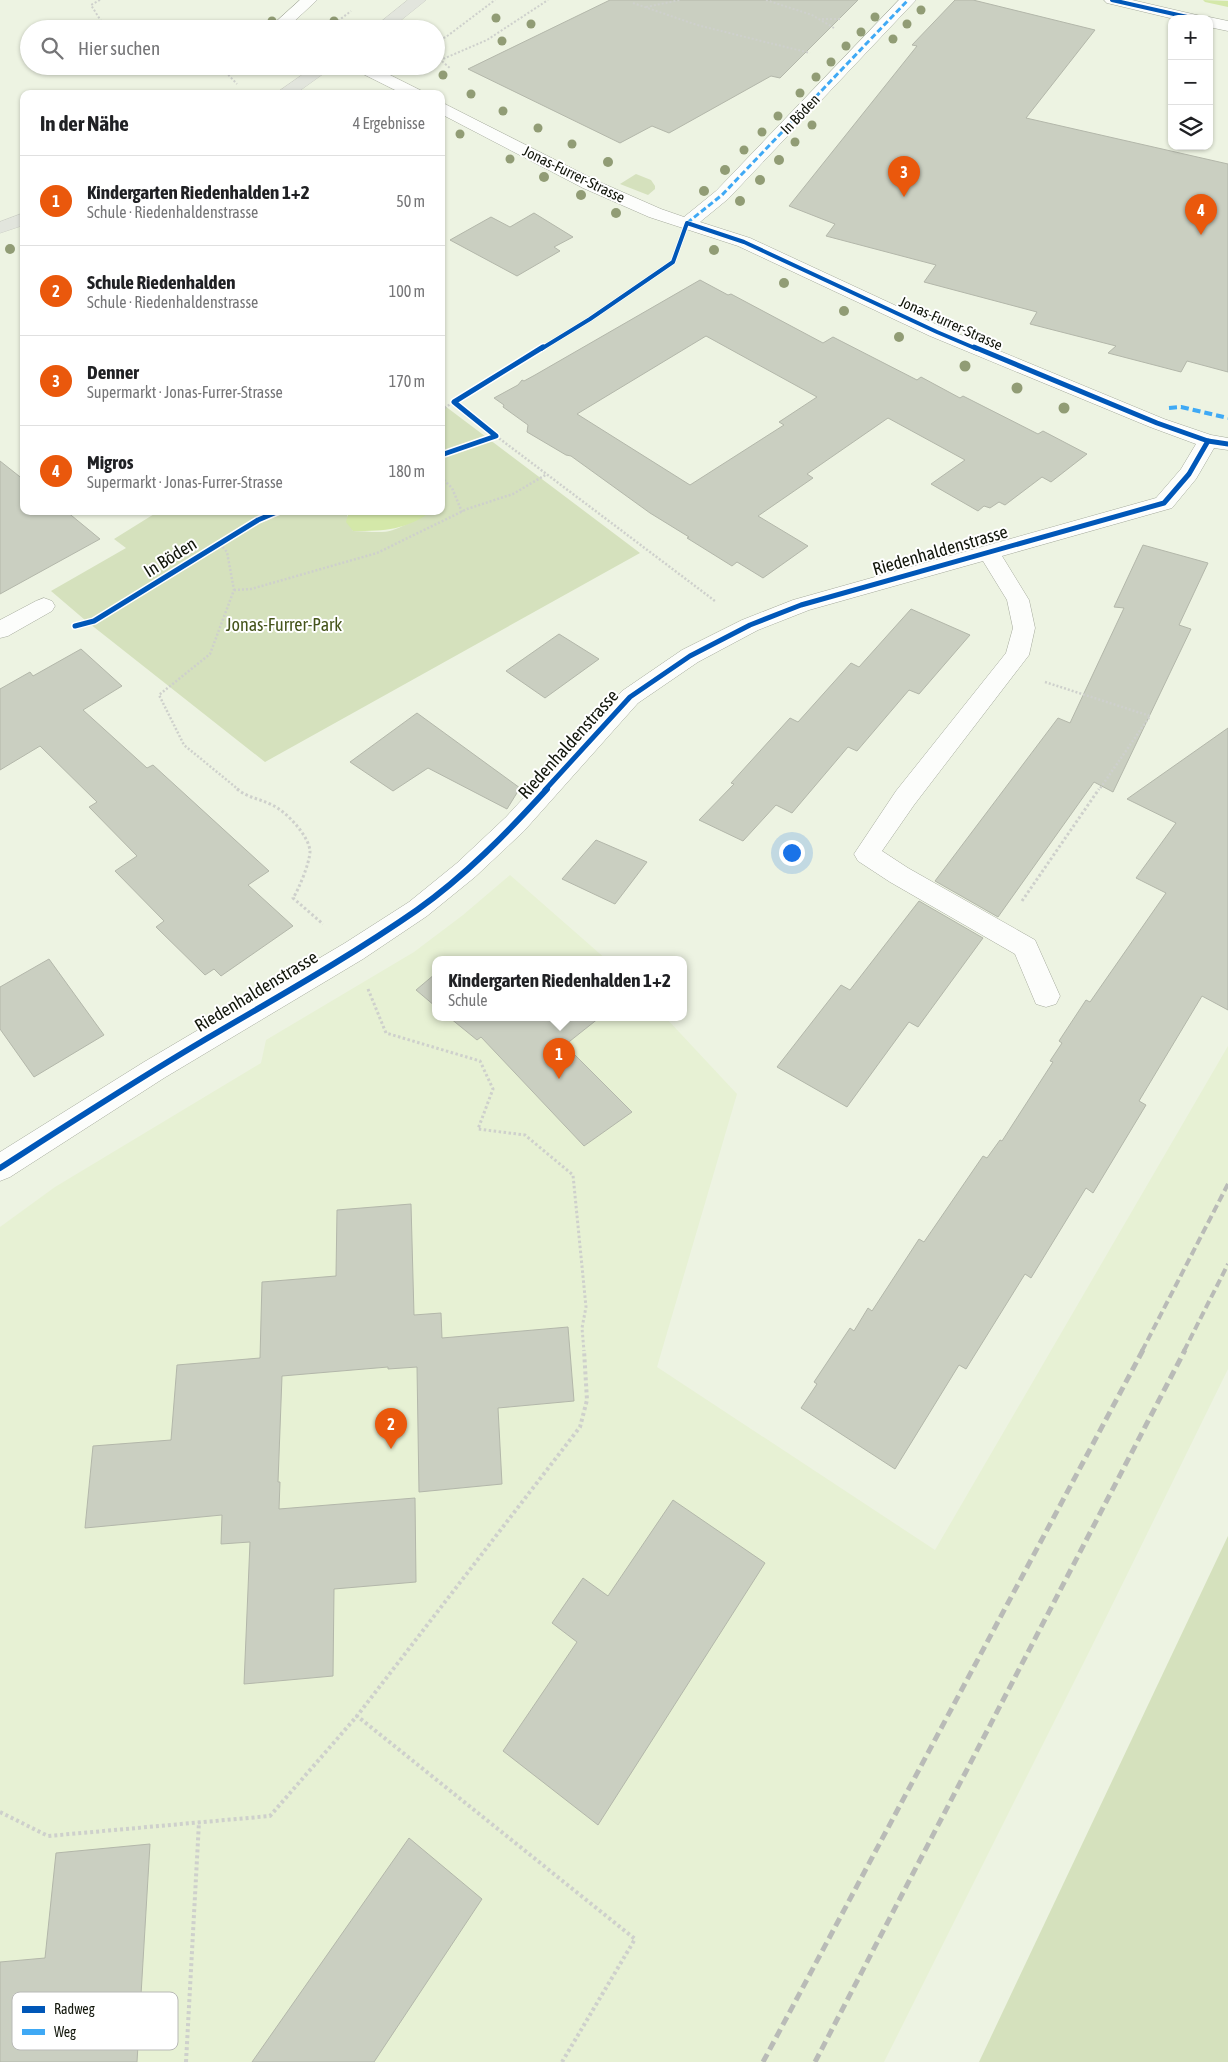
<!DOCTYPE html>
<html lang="de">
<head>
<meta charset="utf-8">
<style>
  :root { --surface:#fff; --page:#f6f6f6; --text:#202124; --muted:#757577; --line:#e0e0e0; --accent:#ea580c }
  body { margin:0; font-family:"Asap Condensed",sans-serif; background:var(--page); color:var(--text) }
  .controls { position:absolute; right:15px; top:15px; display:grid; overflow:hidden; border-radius:10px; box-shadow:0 1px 4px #0004 }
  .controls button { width:45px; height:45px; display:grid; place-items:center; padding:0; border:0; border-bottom:1px solid var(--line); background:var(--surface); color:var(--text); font:25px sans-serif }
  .you { position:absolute; left:791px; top:852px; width:18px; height:18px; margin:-12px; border:4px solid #fff; border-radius:50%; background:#1a73e8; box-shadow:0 0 0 8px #1a73e833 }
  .badge { display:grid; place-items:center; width:32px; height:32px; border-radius:50%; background:var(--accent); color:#fff; font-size:16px; font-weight:700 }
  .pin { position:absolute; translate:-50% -41px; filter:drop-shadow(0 1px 2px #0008) }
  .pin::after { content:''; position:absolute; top:26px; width:18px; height:15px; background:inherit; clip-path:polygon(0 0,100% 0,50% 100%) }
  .popup { position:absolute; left:432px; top:956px; width:255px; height:65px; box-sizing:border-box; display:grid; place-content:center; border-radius:10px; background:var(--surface); filter:drop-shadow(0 1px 4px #0005); font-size:16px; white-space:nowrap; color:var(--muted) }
  .popup b { font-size:19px; color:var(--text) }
  .popup::after { content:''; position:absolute; left:50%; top:100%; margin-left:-10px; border:10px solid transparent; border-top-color:var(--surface) }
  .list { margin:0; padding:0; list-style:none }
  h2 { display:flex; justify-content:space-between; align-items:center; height:65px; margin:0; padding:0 20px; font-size:21px }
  h2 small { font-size:16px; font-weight:400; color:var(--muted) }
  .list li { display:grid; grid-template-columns:32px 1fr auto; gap:15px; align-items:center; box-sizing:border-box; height:90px; padding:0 20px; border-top:1px solid var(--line) }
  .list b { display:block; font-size:19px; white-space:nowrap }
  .list p { margin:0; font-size:16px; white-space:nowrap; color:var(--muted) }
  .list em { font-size:16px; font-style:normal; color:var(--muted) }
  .icon { flex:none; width:28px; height:28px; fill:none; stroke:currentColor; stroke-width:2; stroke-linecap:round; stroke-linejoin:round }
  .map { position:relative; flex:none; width:1228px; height:2062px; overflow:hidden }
  .search { position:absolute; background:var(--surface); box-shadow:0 1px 4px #0004; left:20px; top:20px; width:425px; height:55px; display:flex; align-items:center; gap:12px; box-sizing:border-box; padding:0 18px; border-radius:28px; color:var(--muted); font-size:19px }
  .panel { position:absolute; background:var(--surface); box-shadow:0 1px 4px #0004; left:20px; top:90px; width:425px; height:425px; border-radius:10px }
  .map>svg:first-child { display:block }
  .built { fill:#e7f1d4 }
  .green { fill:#d5e1bd }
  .water { fill:#d4e8a9 }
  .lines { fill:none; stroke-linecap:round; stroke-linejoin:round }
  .stream { fill:#d4e8a9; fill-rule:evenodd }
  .building { fill:#cacfc1; stroke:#b3b7aa; fill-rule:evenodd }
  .minor-casing { stroke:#a5aa9c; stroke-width:1 }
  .major-casing { stroke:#ced1c8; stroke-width:1 }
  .path-far3 { stroke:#ced0cc; stroke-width:2; stroke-dasharray:2 2; stroke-linecap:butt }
  .path-far2 { stroke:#ced0cc; stroke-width:2.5; stroke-dasharray:2 2; stroke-linecap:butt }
  .path-far1 { stroke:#ced0cc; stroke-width:3; stroke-dasharray:2.5 2.5; stroke-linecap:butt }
  .path { stroke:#ced0cc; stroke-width:4; stroke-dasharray:3 3; stroke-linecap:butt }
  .minor { fill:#fcfdfb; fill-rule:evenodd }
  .major { fill:#e2e5dd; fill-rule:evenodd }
  .rail-far1 { stroke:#b9bbb7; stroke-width:4; stroke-dasharray:8 4; stroke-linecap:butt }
  .rail { stroke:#b9bbb7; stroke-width:5; stroke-dasharray:9 5; stroke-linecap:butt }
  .quiet-far1 { stroke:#3fa9f5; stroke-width:3; stroke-dasharray:6 3; stroke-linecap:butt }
  .quiet { stroke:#3fa9f5; stroke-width:4; stroke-dasharray:8 4; stroke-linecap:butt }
  .cycleway-far2-casing { stroke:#fff; stroke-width:5.5 }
  .cycleway-far1-casing { stroke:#fff; stroke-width:8 }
  .cycleway-casing { stroke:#fff; stroke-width:9 }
  .cycleway-far2 { stroke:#0057b8; stroke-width:4 }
  .cycleway-far1 { stroke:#0057b8; stroke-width:5 }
  .cycleway { stroke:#0057b8; stroke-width:6 }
  .tree { fill:#919c75 }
  .labels { text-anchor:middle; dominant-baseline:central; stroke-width:4; stroke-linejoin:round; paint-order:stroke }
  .far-street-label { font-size:15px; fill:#12160b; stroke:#fff }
  .street-label { font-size:18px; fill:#12160b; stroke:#fff }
  .park-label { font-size:18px; fill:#45541b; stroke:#fff }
  .key { fill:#fff; stroke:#b8b9b6; stroke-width:1 }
  .key-label { font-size:14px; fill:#12160b }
</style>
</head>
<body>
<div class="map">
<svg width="1228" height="2062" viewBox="0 0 1228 2062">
  <rect width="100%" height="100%" fill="#edf3e2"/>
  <polygon class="built" points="510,875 607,960 435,960 435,1018 666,1018 737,1094 657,1367 935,1550 1228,1046 1228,1369 1091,1648 884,2062 0,2062 0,1227 55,1187 261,1063 266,1040 414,952 463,915"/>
  <g class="green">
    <polygon points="636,174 651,180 655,186 655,189 648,195 620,184"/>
    <path d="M441,403l199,150 -375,209 -180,-142 -34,-29 75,-43 -12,-9 45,-28h190l-2,4 6,16c13,0 29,3 40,-1 16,-5 32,-19 48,-19z"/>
    <polygon points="1228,1536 1228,2062 979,2062"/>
  </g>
  <path class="water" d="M349,511h84c-29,19 -46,20 -80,20l-7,-9z"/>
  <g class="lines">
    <polygon class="stream" points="1203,0 1228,1 1228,7 1205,2"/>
  </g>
  <g class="building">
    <polygon points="610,0 858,0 780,78 771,76 669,133 652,126 620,143 468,69"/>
    <polygon points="955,0 973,0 1095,30 1026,118 1228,164 1228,372 1187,361 1181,372 1108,353 1116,346 1030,324 1037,312 924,282 936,265 826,236 835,224 789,206 917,46 912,45"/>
    <polygon points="534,213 573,237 554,247 560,251 517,276 450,240 491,217 510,227"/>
    <path d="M700,280l28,15 3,-1 92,49 10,-6 84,43 4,-3 39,21 3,-2 75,38 5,-3 44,23 -36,28 -9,-5 -37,28 -6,-3 -9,6 -6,-2 -6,5 -47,-27 34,-24 -77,-42 -81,56 6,4 -55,38 50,30 -45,32 -26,-16 -5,4 -45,-28 2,-1 -39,-24 -79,-57 -5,-1 -39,-23 1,-7 -25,-18 1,-2 -10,-7 24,-13 4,-5 2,1 11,-6zM706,336l111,61 -38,25 5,3 -94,60 -113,-71z"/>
    <polygon points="0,461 24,480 24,511 66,511 100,539 0,594"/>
    <polygon points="1143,545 1208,563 1179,625 1191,629 1113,792 1094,782 998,917 935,881 1058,718 1070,723 1124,608 1114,607"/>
    <polygon points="911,609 970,635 919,694 909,690 857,751 848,747 792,813 776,805 743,841 699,820 734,784 731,783 790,718 798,722 851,663 859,667"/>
    <polygon points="559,634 599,659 545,698 506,671"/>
    <polygon points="81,649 122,686 83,710 147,768 153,765 269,871 248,885 293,926 221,976 214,969 205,975 156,927 164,921 115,871 137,856 89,807 97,802 40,746 0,770 0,689 30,672 33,676"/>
    <polygon points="417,713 520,788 507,809 428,768 393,791 350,762"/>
    <polygon points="1228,728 1228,1010 1202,996 1139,1101 1146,1105 1093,1193 1086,1188 1031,1278 1025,1274 966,1369 959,1365 895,1469 801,1408 817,1384 814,1382 850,1328 854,1331 868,1308 872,1311 919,1239 924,1242 983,1156 987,1158 1000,1140 1002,1141 1053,1062 1050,1061 1062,1043 1059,1041 1086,1000 1090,1002 1166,893 1136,878 1176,823 1127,799"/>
    <polygon points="596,840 647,862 615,904 562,879"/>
    <polygon points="919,901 983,938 918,1027 909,1022 847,1107 777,1067 841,985 850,990"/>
    <polygon points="49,959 104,1035 34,1077 0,1029 0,987"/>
    <polygon points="435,974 435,1006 416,990"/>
    <polygon points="450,1018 599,1018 565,1045 632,1112 584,1146 481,1037 477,1040"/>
    <polygon points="411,1204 414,1315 441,1313 442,1338 568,1327 574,1401 498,1408 502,1484 419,1492 417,1367 388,1369 388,1367 282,1376 278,1482 280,1482 279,1509 415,1498 416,1582 334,1589 333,1676 244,1684 250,1542 221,1544 222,1515 85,1528 93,1446 171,1440 177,1365 260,1358 262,1282 336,1276 337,1210"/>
    <polygon points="673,1500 765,1563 598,1825 503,1751 577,1642 552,1623 583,1578 608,1596"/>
    <polygon points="409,1838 482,1899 374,2062 252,2062"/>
    <polygon points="150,1844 137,2062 0,2062 0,1962 45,1958 56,1853"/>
  </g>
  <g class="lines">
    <defs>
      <g id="minor">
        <polygon points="300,0 317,0 286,29 268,29"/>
        <polygon points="899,0 916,0 728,199 700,222 750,238 944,328 1164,419 1211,435 1228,438 1228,450 1214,448 1196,479 1172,508 1002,556 1029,600 1035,628 1029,655 914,805 882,851 908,868 1035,940 1060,996 1056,1004 1046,1007 1036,1004 1015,954 890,882 858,861 854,854 896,791 1006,653 1013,628 1007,600 983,561 809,610 758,630 698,662 638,703 524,831 475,877 427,916 363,959 164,1078 10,1177 0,1181 0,1152 144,1062 345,943 409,902 457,863 506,817 622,691 682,650 742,620 793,600 1156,498 1181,469 1196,444 1150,427 930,336 738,246 649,217 583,188 441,114 441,102 595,180 661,209 684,217 716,191"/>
        <polygon points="1104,0 1132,0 1201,16 1204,19 1209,17 1228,21 1228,31 1209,27 1209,19 1174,19 1107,3"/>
        <polygon points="351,66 372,66 422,91 424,94 403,94 353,69"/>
        <polygon points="44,598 52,601 55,606 52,611 8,636 0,638 0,620 36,601"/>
      </g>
      <g id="major">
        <polygon points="408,0 426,0 390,29 372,29"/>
        <polygon points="315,66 334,66 295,94 275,94"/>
        <polygon points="24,213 24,225 0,233 0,222"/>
      </g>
    </defs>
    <use href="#minor" class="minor-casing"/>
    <use href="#major" class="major-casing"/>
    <g class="path-far3">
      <polyline points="100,0 91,5 106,29"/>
      <polyline points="766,0 812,15 834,28"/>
      <polyline points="633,3 697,25 810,53"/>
      <polyline points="646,7 680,0"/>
      <polyline points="822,19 841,19"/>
      <polyline points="338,21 351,11"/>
      <polyline points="436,41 446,37 495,0"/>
      <polyline points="436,56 451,69"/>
      <polyline points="436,62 487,40 548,0"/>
      <polyline points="170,66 174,68 180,66"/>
      <polyline points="197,66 223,69"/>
      <polyline points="220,66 237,84"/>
      <polyline points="542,349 550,344"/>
    </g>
    <g class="path-far2">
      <polyline points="441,410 454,402"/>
      <polyline points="496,436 715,601"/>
      <polyline points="441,455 496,436 454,402 544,347"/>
      <polyline points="441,477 452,488 462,512"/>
      <polyline points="220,544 227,552 234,590 210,654 159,695 184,745 239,790"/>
      <polyline points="234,590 251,589 377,553 467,509 513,494 547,474"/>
      <polyline points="78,625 94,621 258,520 279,511"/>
      <polyline points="1045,682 1150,716 1099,790"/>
    </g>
    <g class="path-far1">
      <path d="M237,789c13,10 22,9 35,16 14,6 37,31 38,46 0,11 -11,38 -17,47l30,26"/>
      <polyline points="1022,901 1099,789"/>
      <polyline points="368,989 386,1033 480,1061 493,1089 478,1129 525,1135 573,1175 586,1307 582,1328 584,1351"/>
    </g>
    <g class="path">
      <polyline points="0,1812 48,1836 270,1816 357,1716"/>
      <polyline points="186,2062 199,1822"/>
      <polyline points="562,2062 635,1939 357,1716 580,1427 587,1400 584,1350"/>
    </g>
    <use href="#minor" class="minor"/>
    <use href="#major" class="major"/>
    <g class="rail-far1">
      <polyline points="1142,1351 1228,1184"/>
      <polyline points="1184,1351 1228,1264"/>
    </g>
    <g class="rail">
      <polyline points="763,2062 1143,1350"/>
      <polyline points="815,2062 1185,1350"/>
    </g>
    <polyline class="quiet-far1" points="687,223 722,195 908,0"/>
    <polyline class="quiet" points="1169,408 1181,407 1228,418"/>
    <defs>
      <g id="cycleway-far2">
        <polyline points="1112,0 1196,19"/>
        <polyline points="541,349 590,319 673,262 687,223 744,242 937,332 977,349"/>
      </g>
      <g id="cycleway-far1">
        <polyline points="974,347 1157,423 1208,441 1228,444"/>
        <polyline points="441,455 496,436 454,402 543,347"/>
        <polyline points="75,626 94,621 258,520 279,511"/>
        <polyline points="545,790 630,697 690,656 750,625 801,605 1164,503 1189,474 1208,441"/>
      </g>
      <path id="cycleway" d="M0,1168c67,-43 133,-86 201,-126 73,-43 147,-84 216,-132 48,-34 90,-77 130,-121"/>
    </defs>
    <use href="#cycleway-far2" class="cycleway-far2-casing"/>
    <use href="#cycleway-far1" class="cycleway-far1-casing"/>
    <use href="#cycleway" class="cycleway-casing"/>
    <use href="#cycleway-far2" class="cycleway-far2"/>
    <use href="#cycleway-far1" class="cycleway-far1"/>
    <use href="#cycleway" class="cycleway"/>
  </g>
  <g class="tree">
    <circle cx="921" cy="10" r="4.5"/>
    <circle cx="875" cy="17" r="4.5"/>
    <circle cx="496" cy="18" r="4.5"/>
    <circle cx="272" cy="21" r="4.5"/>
    <circle cx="334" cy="21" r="4.5"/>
    <circle cx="531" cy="24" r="4.5"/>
    <circle cx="907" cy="24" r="4.5"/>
    <circle cx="861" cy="32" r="4.5"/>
    <circle cx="893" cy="39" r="4.5"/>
    <circle cx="502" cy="41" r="4.5"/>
    <circle cx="846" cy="46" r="4.5"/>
    <circle cx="831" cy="62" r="4.5"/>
    <circle cx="443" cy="75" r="4.5"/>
    <circle cx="816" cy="77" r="4.5"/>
    <circle cx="800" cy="93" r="4.5"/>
    <circle cx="471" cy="94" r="4.5"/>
    <circle cx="503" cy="111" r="4.5"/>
    <circle cx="778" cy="116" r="4.5"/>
    <circle cx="812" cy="125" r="4.5"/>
    <circle cx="538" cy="128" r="4.5"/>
    <circle cx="762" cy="132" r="4.5"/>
    <circle cx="460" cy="134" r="4.5"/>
    <circle cx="795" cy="142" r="4.5"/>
    <circle cx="572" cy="144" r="4.5"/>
    <circle cx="744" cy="150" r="4.5"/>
    <circle cx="510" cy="159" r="4.5"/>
    <circle cx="779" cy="160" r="5"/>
    <circle cx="608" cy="162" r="5"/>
    <circle cx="725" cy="170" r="5"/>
    <circle cx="544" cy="177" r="5"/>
    <circle cx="760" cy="180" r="5"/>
    <circle cx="704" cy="191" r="5"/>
    <circle cx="581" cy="195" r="5"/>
    <circle cx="740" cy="201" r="5"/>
    <circle cx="616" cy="213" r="5"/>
    <circle cx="10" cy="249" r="5"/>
    <circle cx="714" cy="250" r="5"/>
    <circle cx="784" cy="283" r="5"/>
    <circle cx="844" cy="311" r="5"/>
    <circle cx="899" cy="337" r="5"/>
    <circle cx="965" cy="366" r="5.5"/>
    <circle cx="1017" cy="388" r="5.5"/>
    <circle cx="1064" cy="408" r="5.5"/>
  </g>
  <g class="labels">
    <g class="far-street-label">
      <text transform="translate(800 114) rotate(-46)">In Böden</text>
      <text transform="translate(574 174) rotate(26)">Jonas-Furrer-Strasse</text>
      <text transform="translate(951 323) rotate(24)">Jonas-Furrer-Strasse</text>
    </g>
    <g class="street-label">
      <text transform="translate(940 550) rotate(-16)">Riedenhaldenstrasse</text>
      <text transform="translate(170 557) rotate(-32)">In Böden</text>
      <text transform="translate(568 744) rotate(-48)">Riedenhaldenstrasse</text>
      <text transform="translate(256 991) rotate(-31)">Riedenhaldenstrasse</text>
    </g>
    <g class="park-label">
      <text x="284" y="624">Jonas-Furrer-Park</text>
    </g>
  </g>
  <rect x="12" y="1992" width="166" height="58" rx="8" class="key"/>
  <rect x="22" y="2006" width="23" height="7" fill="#0057b8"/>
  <rect x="22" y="2029" width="23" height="6" fill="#3fa9f5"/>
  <g class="key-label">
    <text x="54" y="2014">Radweg</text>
    <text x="54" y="2037">Weg</text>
  </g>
</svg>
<div class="controls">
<button>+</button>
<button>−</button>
<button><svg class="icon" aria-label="layers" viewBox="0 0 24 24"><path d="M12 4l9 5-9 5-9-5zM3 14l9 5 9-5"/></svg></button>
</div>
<div class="you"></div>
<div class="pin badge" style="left:559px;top:1079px">1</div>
<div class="popup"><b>Kindergarten Riedenhalden 1+2</b>Schule</div>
<div class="pin badge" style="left:391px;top:1449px">2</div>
<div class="pin badge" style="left:904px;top:197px">3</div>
<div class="pin badge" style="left:1201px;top:235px">4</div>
<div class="search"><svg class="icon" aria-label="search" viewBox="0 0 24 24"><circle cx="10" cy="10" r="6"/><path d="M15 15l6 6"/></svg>Hier suchen</div>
<section class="panel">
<h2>In der Nähe<small>4 Ergebnisse</small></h2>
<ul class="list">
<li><span class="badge">1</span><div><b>Kindergarten Riedenhalden 1+2</b><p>Schule · Riedenhaldenstrasse</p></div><em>50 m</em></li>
<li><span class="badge">2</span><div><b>Schule Riedenhalden</b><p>Schule · Riedenhaldenstrasse</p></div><em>100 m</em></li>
<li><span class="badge">3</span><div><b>Denner</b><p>Supermarkt · Jonas-Furrer-Strasse</p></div><em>170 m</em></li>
<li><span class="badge">4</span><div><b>Migros</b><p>Supermarkt · Jonas-Furrer-Strasse</p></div><em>180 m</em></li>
</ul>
</section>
</div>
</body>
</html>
